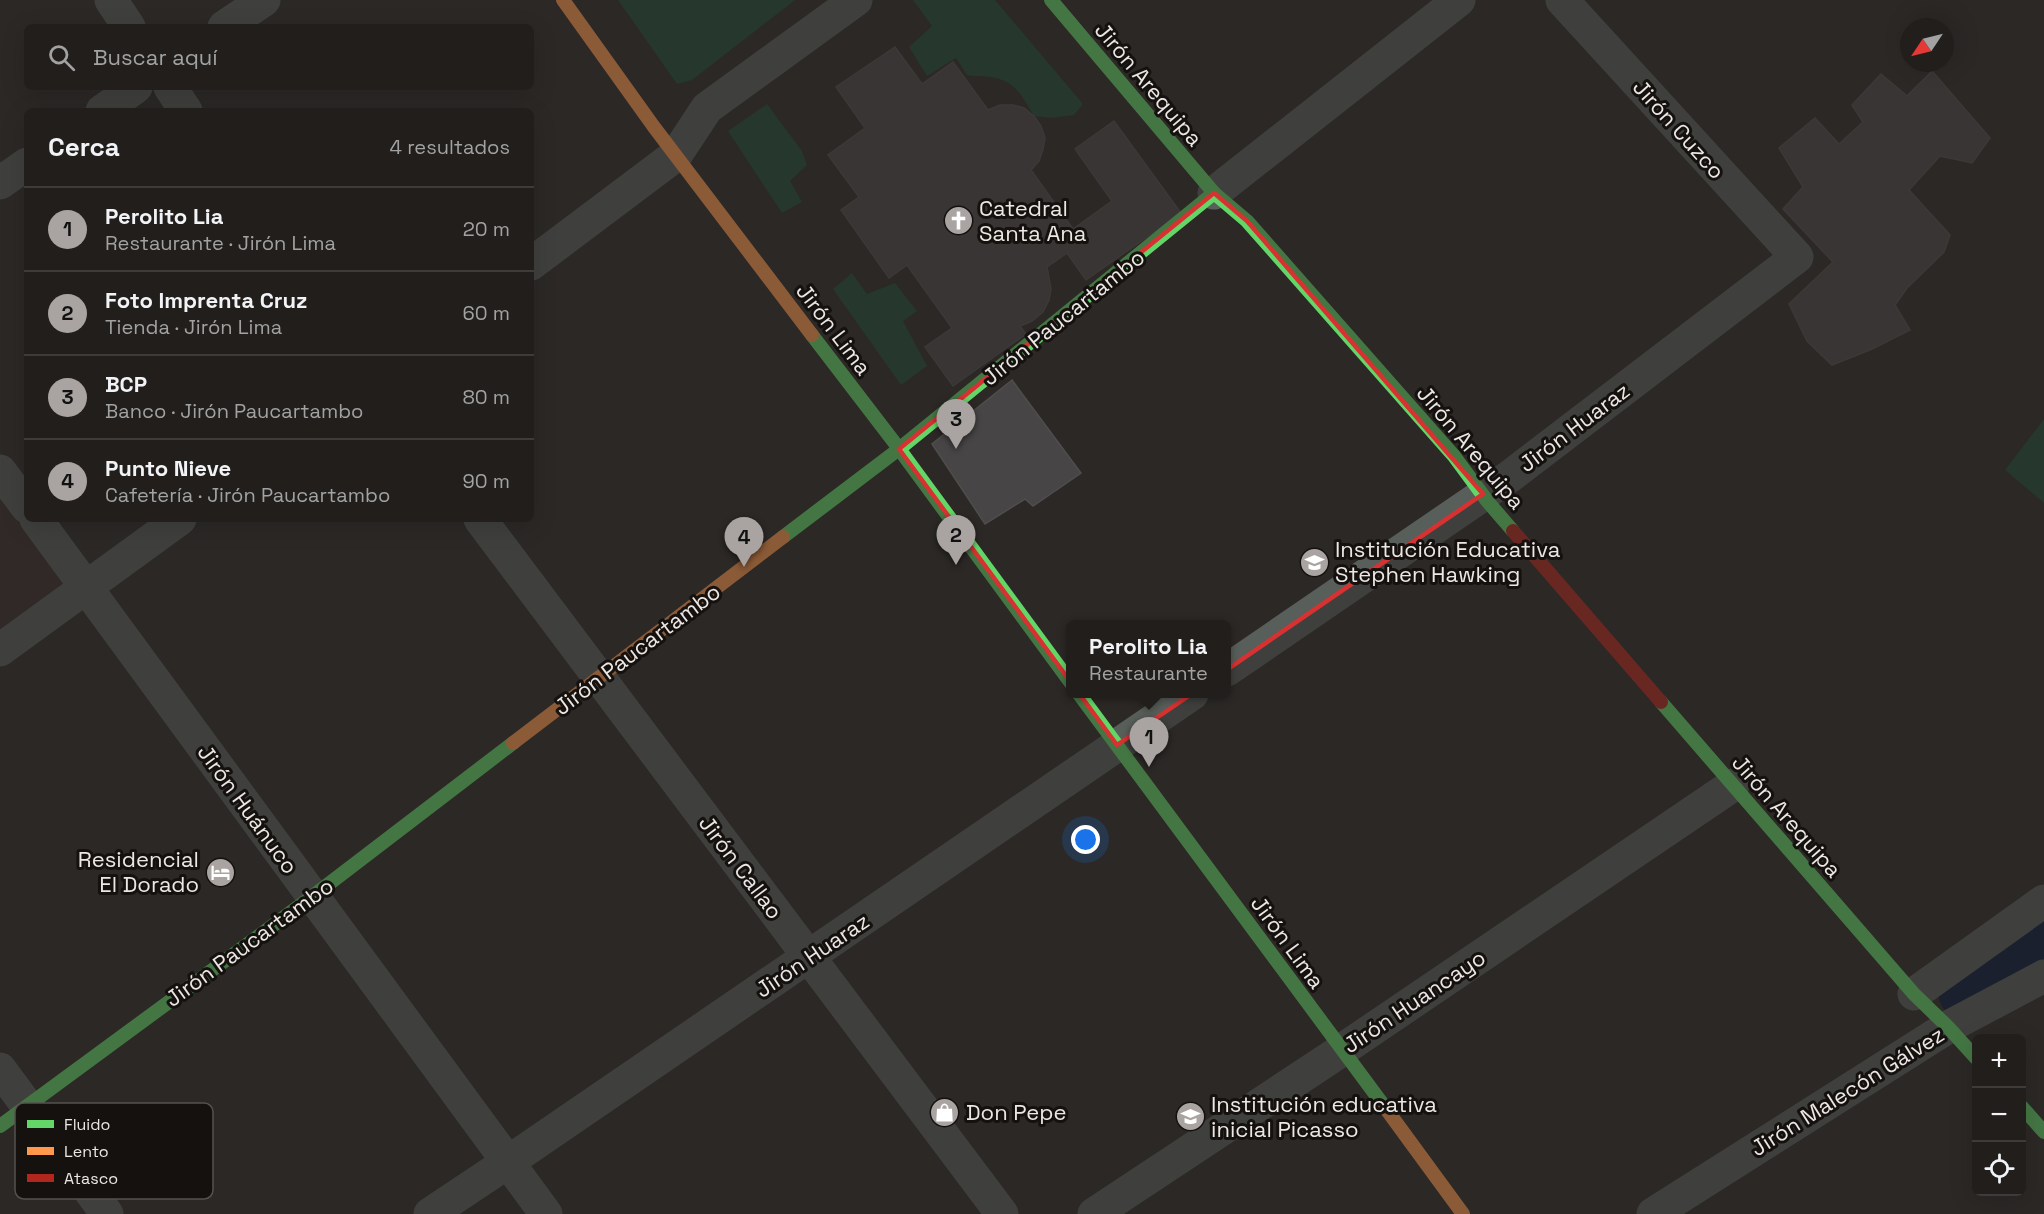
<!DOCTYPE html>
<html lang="es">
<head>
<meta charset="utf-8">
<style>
  :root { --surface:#211e1c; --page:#2d2b29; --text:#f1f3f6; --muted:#a2a2a3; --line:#3e3c3b; --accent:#a9a4a2 }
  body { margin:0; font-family:"Space Grotesk",sans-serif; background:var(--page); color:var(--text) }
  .controls { position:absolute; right:18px; bottom:18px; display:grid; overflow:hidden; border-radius:9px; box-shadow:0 6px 24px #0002 }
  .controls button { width:54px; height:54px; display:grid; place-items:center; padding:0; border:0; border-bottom:2px solid var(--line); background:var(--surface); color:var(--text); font:30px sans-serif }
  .compass { position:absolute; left:1900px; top:18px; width:54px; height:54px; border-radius:50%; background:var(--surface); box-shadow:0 6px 24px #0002; rotate:235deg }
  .you { position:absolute; left:1086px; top:840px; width:21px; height:21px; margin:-15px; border:4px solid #fff; border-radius:50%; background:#1a73e8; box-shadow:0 0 0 9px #1a73e833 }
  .badge { display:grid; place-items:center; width:39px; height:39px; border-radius:50%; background:var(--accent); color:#111; font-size:20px; font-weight:700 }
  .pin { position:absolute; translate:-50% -50px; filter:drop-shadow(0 2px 3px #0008) }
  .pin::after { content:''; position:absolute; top:32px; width:21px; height:18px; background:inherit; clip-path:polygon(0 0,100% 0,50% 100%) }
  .popup { position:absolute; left:1066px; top:620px; width:165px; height:78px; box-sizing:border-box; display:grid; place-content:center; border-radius:9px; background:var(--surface); filter:drop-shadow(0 2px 4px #0005); font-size:20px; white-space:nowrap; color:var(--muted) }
  .popup b { font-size:22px; color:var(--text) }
  .popup::after { content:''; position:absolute; left:50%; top:100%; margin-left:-12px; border:12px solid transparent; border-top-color:var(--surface) }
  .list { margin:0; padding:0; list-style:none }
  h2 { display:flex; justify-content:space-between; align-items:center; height:78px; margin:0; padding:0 24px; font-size:26px }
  h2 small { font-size:20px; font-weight:400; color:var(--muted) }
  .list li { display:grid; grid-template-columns:39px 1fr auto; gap:18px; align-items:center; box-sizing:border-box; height:84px; padding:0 24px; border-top:2px solid var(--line) }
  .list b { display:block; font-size:22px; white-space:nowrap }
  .list p { margin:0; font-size:20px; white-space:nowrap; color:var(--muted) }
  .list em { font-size:20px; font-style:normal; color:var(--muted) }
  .icon { flex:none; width:33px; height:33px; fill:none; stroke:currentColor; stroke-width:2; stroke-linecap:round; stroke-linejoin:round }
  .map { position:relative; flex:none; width:2044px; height:1214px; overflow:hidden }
  .search { position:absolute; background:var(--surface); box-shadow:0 6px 24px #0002; left:24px; top:24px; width:510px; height:66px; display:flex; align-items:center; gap:15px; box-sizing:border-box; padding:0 21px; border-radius:9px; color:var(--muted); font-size:22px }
  .panel { position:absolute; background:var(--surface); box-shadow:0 6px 24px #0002; left:24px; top:108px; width:510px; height:414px; border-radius:9px }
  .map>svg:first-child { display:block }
  .built { fill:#392c28 }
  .green { fill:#1f4935 }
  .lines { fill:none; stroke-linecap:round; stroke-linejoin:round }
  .river { stroke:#051737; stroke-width:62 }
  .building { fill:#474546; stroke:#4f4d4d; stroke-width:1.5 }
  .street { stroke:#585e5a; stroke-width:33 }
  .fast { stroke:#63d668; stroke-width:14 }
  .slow { stroke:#ff974d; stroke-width:14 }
  .jam { stroke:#b3261e; stroke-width:14 }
  .marked { fill:none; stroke:#d73231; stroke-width:4.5; stroke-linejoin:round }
  .labels { text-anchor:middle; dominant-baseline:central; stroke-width:6; stroke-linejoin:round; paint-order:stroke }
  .street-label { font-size:22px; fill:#ece7e4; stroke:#14110f }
  .poi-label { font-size:22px; fill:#ece7e4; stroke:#14110f; text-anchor:start }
  .key { fill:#14110f; stroke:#55514f; stroke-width:1.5 }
  .key-label { font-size:16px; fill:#ece7e4 }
</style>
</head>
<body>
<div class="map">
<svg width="2044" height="1214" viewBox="0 0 2044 1214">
  <rect width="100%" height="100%" fill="#2c2826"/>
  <polygon class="built" points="0,491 71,597 0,651"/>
  <g class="green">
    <polygon points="618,0 795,0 692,80 677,84"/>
    <path d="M913,0h82l88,104 -9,11 -23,3 -17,-2c-13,-21 -17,-34 -43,-39 -8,-2 -16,0 -24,-2l-11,-17 -29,18 -18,-29 23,-21z"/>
    <polygon points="767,104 802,151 807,165 790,181 802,202 782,213 728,131"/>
    <polygon points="852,273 867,294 895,283 917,311 903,321 927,366 901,385 833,289"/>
    <polygon points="2044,419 2044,503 2005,470"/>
  </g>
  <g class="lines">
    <polyline class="river" points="1969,991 2044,948"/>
  </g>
  <g class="building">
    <polygon points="895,47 922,84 953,62 988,110 1000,105 1013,105 1024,108 1034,116 1041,126 1045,138 1043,149 1039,161 1031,170 1073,229 1112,201 1075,149 1114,121 1181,213 1086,280 1067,253 1047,267 1051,289 1049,300 1043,312 1032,321 1020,326 1026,334 953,386 925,347 952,328 907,265 889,278 841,210 859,197 828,155 865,128 836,87"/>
    <polygon points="1932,71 1990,138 1972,163 1940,156 1909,190 1950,235 1944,252 1907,288 1895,305 1910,330 1872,349 1832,365 1807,341 1789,304 1833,262 1783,209 1803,187 1779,148 1815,118 1839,144 1863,122 1852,105 1881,74 1907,96"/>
    <polygon points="1012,380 1081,473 1033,506 1025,499 985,524 932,444"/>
  </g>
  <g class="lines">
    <g class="street">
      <polyline points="111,0 129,27"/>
      <polyline points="224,27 264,0"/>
      <polyline points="170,87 186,111"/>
      <polyline points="102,111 136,87"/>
      <polyline points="0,183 27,164"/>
      <polyline points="1214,193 1459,0"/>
      <polyline points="531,264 676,155 707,108 856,0"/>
      <polyline points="0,471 27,507"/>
      <polyline points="36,519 546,1214"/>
      <polyline points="480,519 1002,1214"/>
      <polyline points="0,650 180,519"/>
      <polyline points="1227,670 1509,477 1797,257 1562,0"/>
      <polyline points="1914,994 2044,901"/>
      <polyline points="0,1069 107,1214"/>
      <polyline points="430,1214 508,1162 1192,694"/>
      <polyline points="1094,1214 1342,1050 1733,785"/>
      <polyline points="1653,1214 1948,1027 2044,976"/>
    </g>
    <g class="fast">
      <polyline points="1051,0 1214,193 1247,221 1454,456 1488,502 1513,531"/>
      <polyline points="812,335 894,442 1071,683"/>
      <polyline points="783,537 899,449 1214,193"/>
      <polyline points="1079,694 1384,1106"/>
      <polyline points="1661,702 1914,994 1948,1027 1976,1058"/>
      <polyline points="2022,1107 2044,1132"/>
      <polyline points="0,1126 313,896 513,743"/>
    </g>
    <g class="slow">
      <polyline points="563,0 654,127 812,335"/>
      <polyline points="513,743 783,537"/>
      <polyline points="1384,1106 1463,1214"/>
    </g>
    <polyline class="jam" points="1513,531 1661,702"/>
  </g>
  <path d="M0 0H2044V1214H0ZM1214,193l33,28 236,273 -366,251 -218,-296z" fill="#2c2826" fill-opacity=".55" fill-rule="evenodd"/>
  <path class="marked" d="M1214,193l33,28 236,273 -366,251 -218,-296z"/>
  <defs>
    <symbol id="church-disc" viewBox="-11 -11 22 22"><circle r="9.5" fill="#a9a4a2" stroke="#14110f"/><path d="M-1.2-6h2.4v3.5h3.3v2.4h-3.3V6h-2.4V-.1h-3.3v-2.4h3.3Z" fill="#fff"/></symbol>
    <symbol id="school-disc" viewBox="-11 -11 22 22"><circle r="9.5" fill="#a9a4a2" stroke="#14110f"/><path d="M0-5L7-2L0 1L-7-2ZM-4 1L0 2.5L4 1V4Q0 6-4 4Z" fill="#fff"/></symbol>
    <symbol id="hotel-disc" viewBox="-11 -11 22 22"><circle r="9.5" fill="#a9a4a2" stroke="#14110f"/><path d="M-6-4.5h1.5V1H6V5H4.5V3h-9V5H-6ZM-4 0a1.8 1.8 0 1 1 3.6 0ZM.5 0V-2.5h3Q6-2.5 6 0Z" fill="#fff"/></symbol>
    <symbol id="shop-disc" viewBox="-11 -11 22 22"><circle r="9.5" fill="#a9a4a2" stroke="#14110f"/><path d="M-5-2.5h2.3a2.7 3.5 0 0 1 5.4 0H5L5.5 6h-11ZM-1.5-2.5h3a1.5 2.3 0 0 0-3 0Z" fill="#fff"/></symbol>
  </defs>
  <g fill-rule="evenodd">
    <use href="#church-disc" x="942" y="204" width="33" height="33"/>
    <use href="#school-disc" x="1298" y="546" width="33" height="33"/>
    <use href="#hotel-disc" x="204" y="856" width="33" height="33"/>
    <use href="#shop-disc" x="928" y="1096" width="33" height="33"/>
    <use href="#school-disc" x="1174" y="1100" width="33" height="33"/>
  </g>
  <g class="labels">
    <g class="street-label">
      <text transform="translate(1149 84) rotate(50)">Jirón Arequipa</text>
      <text transform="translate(1679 129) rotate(48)">Jirón Cuzco</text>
      <text transform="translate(1063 317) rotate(-39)">Jirón Paucartambo</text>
      <text transform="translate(834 329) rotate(53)">Jirón Lima</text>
      <text transform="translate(1574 427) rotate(-37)">Jirón Huaraz</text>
      <text transform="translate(1471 447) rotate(50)">Jirón Arequipa</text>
      <text transform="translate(637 649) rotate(-37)">Jirón Paucartambo</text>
      <text transform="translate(248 809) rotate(54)">Jirón Huánuco</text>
      <text transform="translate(1787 816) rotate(49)">Jirón Arequipa</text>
      <text transform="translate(741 867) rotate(53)">Jirón Callao</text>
      <text transform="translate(249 942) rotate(-36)">Jirón Paucartambo</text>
      <text transform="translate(1288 942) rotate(54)">Jirón Lima</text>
      <text transform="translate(812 955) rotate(-34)">Jirón Huaraz</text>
      <text transform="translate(1414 1001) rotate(-34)">Jirón Huancayo</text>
      <text transform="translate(1847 1091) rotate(-32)">Jirón Malecón Gálvez</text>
    </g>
    <g class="poi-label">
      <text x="979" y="208">Catedral<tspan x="979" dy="25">Santa Ana</tspan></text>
      <text x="1335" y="549">Institución Educativa<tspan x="1335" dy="25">Stephen Hawking</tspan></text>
      <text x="199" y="859" text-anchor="end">Residencial<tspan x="199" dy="25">El Dorado</tspan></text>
      <text x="1211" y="1104">Institución educativa<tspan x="1211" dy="25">inicial Picasso</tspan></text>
      <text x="966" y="1112">Don Pepe</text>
    </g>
  </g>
  <rect x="15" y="1103" width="198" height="96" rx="9" class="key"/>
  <rect x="27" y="1120" width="27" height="8" fill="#63d668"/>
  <rect x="27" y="1147" width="27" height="8" fill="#ff974d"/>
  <rect x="27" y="1174" width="27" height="8" fill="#b3261e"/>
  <g class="key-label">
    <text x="64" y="1130">Fluido</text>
    <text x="64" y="1157">Lento</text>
    <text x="64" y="1184">Atasco</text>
  </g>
</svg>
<div class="controls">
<button>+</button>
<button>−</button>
<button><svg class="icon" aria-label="locate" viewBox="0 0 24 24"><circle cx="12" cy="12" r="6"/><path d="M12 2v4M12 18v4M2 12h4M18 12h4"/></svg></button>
</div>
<svg class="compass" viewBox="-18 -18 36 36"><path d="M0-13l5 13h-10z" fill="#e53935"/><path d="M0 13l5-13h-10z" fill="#a2a2a3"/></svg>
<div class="you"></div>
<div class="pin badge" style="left:1149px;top:767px">1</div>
<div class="popup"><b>Perolito Lia</b>Restaurante</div>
<div class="pin badge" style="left:956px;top:565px">2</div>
<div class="pin badge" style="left:956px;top:449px">3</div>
<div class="pin badge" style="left:744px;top:567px">4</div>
<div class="search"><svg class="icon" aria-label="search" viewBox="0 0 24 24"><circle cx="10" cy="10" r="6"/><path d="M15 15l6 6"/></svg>Buscar aquí</div>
<section class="panel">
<h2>Cerca<small>4 resultados</small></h2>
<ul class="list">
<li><span class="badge">1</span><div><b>Perolito Lia</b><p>Restaurante · Jirón Lima</p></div><em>20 m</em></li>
<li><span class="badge">2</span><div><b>Foto Imprenta Cruz</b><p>Tienda · Jirón Lima</p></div><em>60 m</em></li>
<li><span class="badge">3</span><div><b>BCP</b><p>Banco · Jirón Paucartambo</p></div><em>80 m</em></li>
<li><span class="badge">4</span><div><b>Punto Nieve</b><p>Cafetería · Jirón Paucartambo</p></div><em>90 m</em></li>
</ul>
</section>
</div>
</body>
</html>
